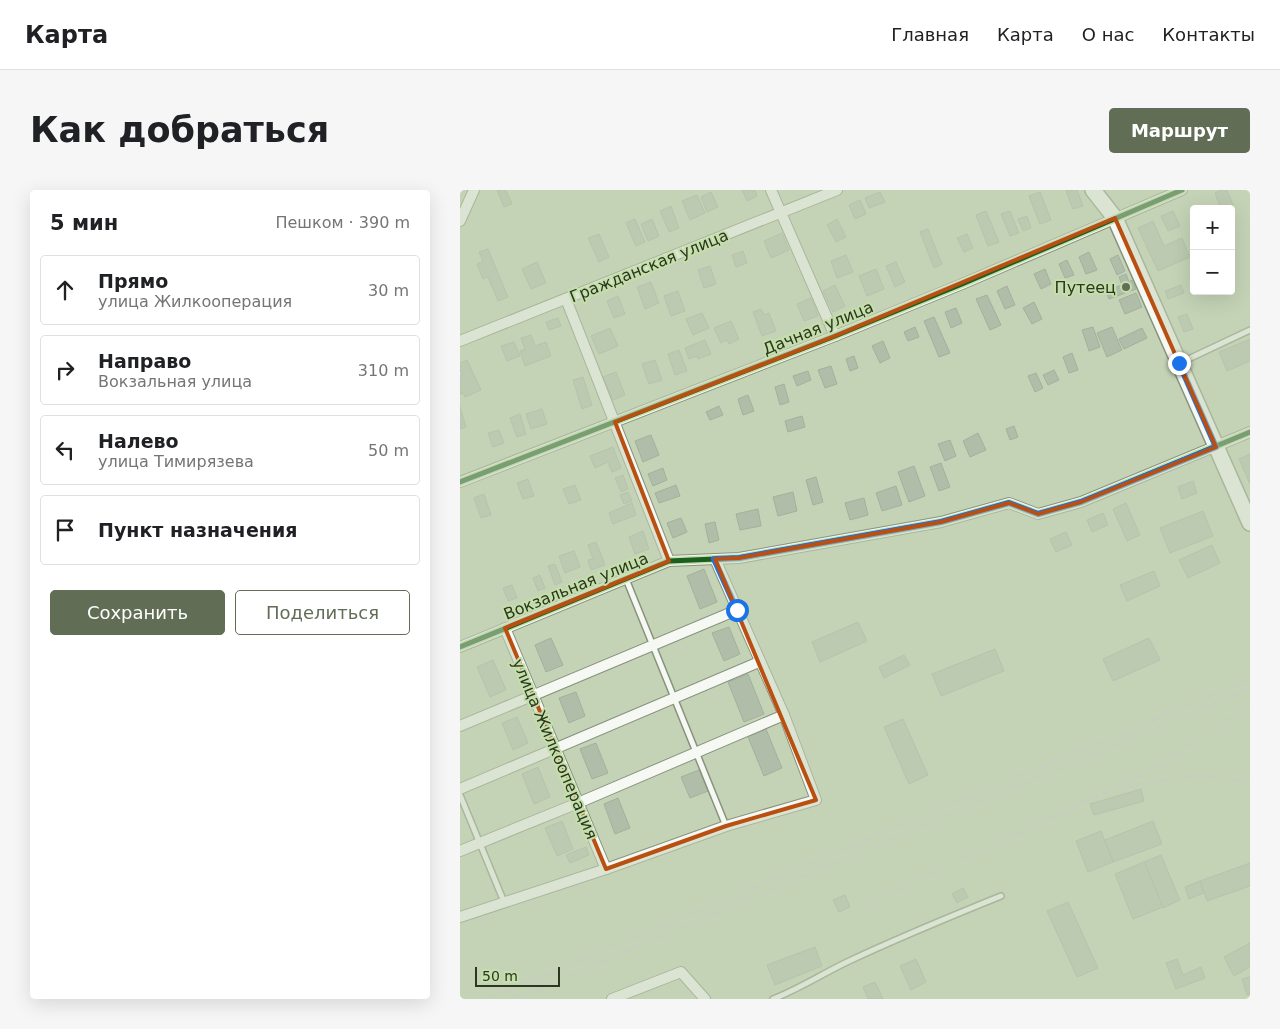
<!DOCTYPE html>
<html lang="ru">
<head>
<meta charset="utf-8">
<style>
  :root { --surface:#fff; --page:#f6f6f6; --text:#202124; --muted:#757577; --line:#e0e0e0; --accent:#616d55 }
  body { margin:0; font-family:"DejaVu Sans",sans-serif; background:var(--page); color:var(--text) }
  .controls { position:absolute; right:15px; top:15px; display:grid; overflow:hidden; border-radius:5px; box-shadow:0 5px 20px #0002 }
  .controls button { width:45px; height:45px; display:grid; place-items:center; padding:0; border:0; border-bottom:1px solid var(--line); background:var(--surface); color:var(--text); font:25px sans-serif }
  .scale { position:absolute; left:15px; bottom:12px; width:85px; box-sizing:border-box; padding-left:5px; border:2px solid #2c3621; border-top:0; font-size:14px; line-height:18px; white-space:nowrap; color:#2c3621; -webkit-text-stroke:4px #c4dfaa; paint-order:stroke }
  .stop { position:absolute; width:15px; height:15px; margin:-11px; border:4px solid #1a73e8; border-radius:50%; background:#fff }
  .stop.end { background:#1a73e8; border-color:#fff; box-shadow:0 1px 5px #0008 }
  .list { margin:0; padding:0; list-style:none }
  h2 { display:flex; justify-content:space-between; align-items:center; height:65px; margin:0; padding:0 20px; font-size:21px }
  h2 small { font-size:16px; font-weight:400; color:var(--muted) }
  .list li { display:grid; grid-template-columns:32px 1fr auto; gap:15px; align-items:center; box-sizing:border-box; height:70px; margin:0 10px 10px; padding:0 10px; border:1px solid var(--line); border-radius:5px }
  .list b { display:block; font-size:19px; white-space:nowrap }
  .list p { margin:0; font-size:16px; white-space:nowrap; color:var(--muted) }
  .list em { font-size:16px; font-style:normal; color:var(--muted) }
  .actions { display:flex; gap:10px; padding:15px 20px }
  .actions a { flex:1; padding:11px 0; border:1px solid var(--accent); border-radius:5px; text-align:center; font-size:18px; color:var(--accent) }
  .actions .main { background:var(--accent); color:#fff }
  .icon { flex:none; width:28px; height:28px; fill:none; stroke:currentColor; stroke-width:2; stroke-linecap:round; stroke-linejoin:round }
  .map { position:relative; flex:none; width:790px; height:809px; overflow:hidden; border-radius:5px }
  header { display:flex; align-items:center; gap:30px; box-sizing:border-box; height:70px; padding:0 25px; background:var(--surface); border-bottom:1px solid var(--line) }
  header strong { font-size:24px }
  nav { display:flex; gap:28px; margin-inline-start:auto; font-size:18px }
  .intro { display:flex; align-items:center; justify-content:space-between; box-sizing:border-box; height:120px; padding:0 30px }
  h1 { margin:0; font-size:35px }
  .button { padding:12px 22px; border-radius:5px; background:var(--accent); color:#fff; font-size:18px; font-weight:700 }
  main { display:flex; gap:30px; padding:0 30px }
  aside { flex:1; background:var(--surface); border-radius:5px; box-shadow:0 5px 20px #0002 }
  .map>svg:first-child { display:block }
  .building { fill:#b0bea9; stroke:#a1b19d }
  .lines { fill:none; stroke-linecap:round; stroke-linejoin:round }
  .service-casing { stroke:#88937d; stroke-width:8 }
  .minor-casing { stroke:#88937d; stroke-width:12 }
  .secondary-casing { stroke:#88937d; stroke-width:18 }
  .service { stroke:#f6f8f4; stroke-width:5 }
  .minor { stroke:#f6f8f4; stroke-width:10 }
  .secondary { stroke:#f6f8f4; stroke-width:15 }
  .rail { stroke:#c6cac2; stroke-width:3; stroke-dasharray:8 4; stroke-linecap:butt }
  .cycleway-casing { stroke:#c4dfaa; stroke-width:8 }
  .cycleway { stroke:#1b5e20; stroke-width:5 }
  .route { stroke:#1a73e8; stroke-width:6 }
  .marked { fill:none; stroke:#b95011; stroke-width:4; stroke-linejoin:round }
  .poi-dot { fill:#616d55; stroke:#c4dfaa; stroke-width:2 }
  .labels { text-anchor:middle; dominant-baseline:central; stroke-width:4; stroke-linejoin:round; paint-order:stroke }
  .street-label { font-size:16px; fill:#2c3621; stroke:#c4dfaa }
  .poi-label { font-size:16px; fill:#2c3621; stroke:#c4dfaa; text-anchor:end }
</style>
</head>
<body>
<header>
<strong>Карта</strong>
<nav><a>Главная</a><a>Карта</a><a>О нас</a><a>Контакты</a></nav>
</header>
<div class="intro"><h1>Как добраться</h1><a class="button">Маршрут</a></div>
<main>
<aside>
<h2>5 мин<small>Пешком · 390 m</small></h2>
<ul class="list">
<li><svg class="icon" aria-label="ahead" viewBox="0 0 24 24"><path d="M12 20V5M6 11l6-6 6 6"/></svg><div><b>Прямо</b><p>улица Жилкооперация</p></div><em>30 m</em></li>
<li><svg class="icon" aria-label="right" viewBox="0 0 24 24"><path d="M7 20v-9h11M14 6l5 5-5 5"/></svg><div><b>Направо</b><p>Вокзальная улица</p></div><em>310 m</em></li>
<li><svg class="icon" aria-label="left" viewBox="0 0 24 24"><path d="M17 20v-9H6M10 6l-5 5 5 5"/></svg><div><b>Налево</b><p>улица Тимирязева</p></div><em>50 m</em></li>
<li><svg class="icon" aria-label="arrive" viewBox="0 0 24 24"><path d="M6 21V4h12l-3 4 3 4H6"/></svg><div><b>Пункт назначения</b></div></li>
</ul>
<div class="actions"><a class="main">Сохранить</a><a>Поделиться</a></div>
</aside>
<div class="map">
<svg width="790" height="809" viewBox="0 0 790 809">
  <rect width="100%" height="100%" fill="#c4d3b6"/>
  <g class="building">
    <polygon points="37,0 46,0 52,14 44,17"/>
    <polygon points="282,0 295,0 297,6 287,11"/>
    <polygon points="609,0 617,0 623,16 613,19 606,1"/>
    <polygon points="761,0 767,0 773,15 761,19 755,3"/>
    <polygon points="251,2 258,17 247,22 241,7"/>
    <polygon points="420,2 425,12 409,18 405,8"/>
    <polygon points="580,2 591,30 580,34 569,6"/>
    <polygon points="237,5 245,23 230,30 222,11"/>
    <polygon points="400,10 406,24 395,29 389,15"/>
    <polygon points="211,16 219,38 209,42 200,21"/>
    <polygon points="526,21 539,52 528,56 516,25"/>
    <polygon points="550,21 559,43 550,46 541,24"/>
    <polygon points="713,21 720,36 708,41 701,26"/>
    <polygon points="567,26 571,38 563,41 558,29"/>
    <polygon points="175,29 185,52 176,56 166,33"/>
    <polygon points="192,29 199,46 188,51 181,34"/>
    <polygon points="377,29 386,47 376,52 367,35"/>
    <polygon points="693,31 704,56 722,48 730,67 698,81 678,38"/>
    <polygon points="468,39 482,74 474,78 460,42"/>
    <polygon points="322,43 329,60 311,68 304,51"/>
    <polygon points="139,44 149,67 139,72 128,48"/>
    <polygon points="507,44 513,58 504,62 497,48"/>
    <polygon points="28,59 48,107 38,111 28,87 23,89 17,74 23,71 19,62"/>
    <polygon points="283,61 287,73 276,77 272,65"/>
    <polygon points="629,62 637,80 626,84 619,67"/>
    <polygon points="386,65 393,82 377,88 371,71"/>
    <polygon points="658,65 665,81 657,85 650,69"/>
    <polygon points="607,70 614,85 605,88 599,74"/>
    <polygon points="77,72 86,93 71,99 62,79"/>
    <polygon points="436,72 445,92 435,97 426,76"/>
    <polygon points="250,76 256,94 244,98 238,80"/>
    <polygon points="416,79 424,99 407,106 399,86"/>
    <polygon points="585,79 591,94 581,99 574,84"/>
    <polygon points="666,84 669,92 672,90 676,99 649,109 646,101 662,95 659,87"/>
    <polygon points="191,92 199,113 185,119 177,97"/>
    <polygon points="375,95 385,116 373,122 363,101"/>
    <polygon points="721,95 724,103 708,109 705,101"/>
    <polygon points="547,96 555,115 545,119 537,101"/>
    <polygon points="218,101 225,121 211,126 204,106"/>
    <polygon points="676,103 682,117 665,124 659,110"/>
    <polygon points="527,105 541,135 530,140 516,109"/>
    <polygon points="158,106 165,124 154,128 147,111"/>
    <polygon points="351,108 358,126 344,131 337,114"/>
    <polygon points="574,112 582,129 572,134 563,118"/>
    <polygon points="496,118 502,133 491,138 485,122"/>
    <polygon points="301,119 304,125 309,123 316,141 302,146 293,122"/>
    <polygon points="242,123 249,138 233,145 226,129"/>
    <polygon points="727,124 733,139 724,142 718,127"/>
    <polygon points="474,127 490,163 479,167 464,131"/>
    <polygon points="98,128 101,136 89,140 86,132"/>
    <polygon points="271,131 279,149 269,154 267,150 261,153 254,138"/>
    <polygon points="455,137 459,147 448,151 444,142"/>
    <polygon points="633,137 640,157 629,161 622,140"/>
    <polygon points="652,137 662,160 647,167 637,143"/>
    <polygon points="150,138 158,156 139,164 131,146"/>
    <polygon points="682,138 687,148 664,159 659,149"/>
    <polygon points="71,145 75,156 86,152 91,166 65,176 60,161 65,159 61,148"/>
    <polygon points="790,149 790,171 767,181 759,162"/>
    <polygon points="245,150 251,164 238,169 237,166 229,169 225,158"/>
    <polygon points="423,151 430,168 420,173 412,156"/>
    <polygon points="54,152 60,166 47,171 41,156"/>
    <polygon points="219,160 227,181 215,185 208,164"/>
    <polygon points="612,163 618,180 609,183 603,167"/>
    <polygon points="394,166 398,178 390,181 386,169"/>
    <polygon points="7,170 21,200 5,207 3,203 0,204 0,186 2,185 0,179 0,173"/>
    <polygon points="195,170 202,190 189,194 182,174"/>
    <polygon points="371,176 377,194 365,198 358,180"/>
    <polygon points="594,180 599,190 588,195 583,185"/>
    <polygon points="348,181 351,190 337,196 333,186"/>
    <polygon points="156,182 165,205 153,210 143,187"/>
    <polygon points="576,183 583,198 575,202 568,186"/>
    <polygon points="123,187 132,215 122,219 113,190"/>
    <polygon points="324,194 329,212 320,215 315,197"/>
    <polygon points="288,205 294,221 283,225 278,209"/>
    <polygon points="259,216 263,225 250,230 246,222"/>
    <polygon points="0,217 6,237 0,239"/>
    <polygon points="82,219 87,234 71,239 66,224"/>
    <polygon points="60,224 66,244 57,247 50,228"/>
    <polygon points="342,226 345,237 328,242 325,231"/>
    <polygon points="554,236 558,247 550,250 546,239"/>
    <polygon points="39,240 44,253 33,257 28,243"/>
    <polygon points="518,243 526,260 510,267 503,251"/>
    <polygon points="191,245 199,265 183,272 175,251"/>
    <polygon points="490,250 496,266 485,271 478,254"/>
    <polygon points="153,257 161,278 152,282 148,272 135,278 130,266"/>
    <polygon points="790,264 790,294 779,269"/>
    <polygon points="481,273 490,297 479,301 470,277"/>
    <polygon points="454,276 465,306 449,312 438,282"/>
    <polygon points="203,278 207,290 193,296 188,284"/>
    <polygon points="163,285 168,299 161,302 155,288"/>
    <polygon points="356,287 363,312 353,315 346,290"/>
    <polygon points="68,289 74,306 63,309 57,293"/>
    <polygon points="733,291 737,303 722,309 718,297"/>
    <polygon points="115,295 121,310 109,314 103,299"/>
    <polygon points="216,295 220,306 199,313 195,303"/>
    <polygon points="436,296 442,315 422,321 416,303"/>
    <polygon points="168,302 172,311 164,314 160,305"/>
    <polygon points="333,302 337,321 318,326 313,307"/>
    <polygon points="24,304 31,325 21,328 14,308"/>
    <polygon points="404,308 408,325 390,330 385,313"/>
    <polygon points="172,313 176,325 153,334 149,323"/>
    <polygon points="666,313 680,345 667,351 653,319"/>
    <polygon points="298,319 301,336 280,340 276,324"/>
    <polygon points="743,321 753,346 710,363 700,338"/>
    <polygon points="643,323 648,335 632,342 627,330"/>
    <polygon points="221,328 227,342 213,348 207,333"/>
    <polygon points="255,332 259,350 249,353 245,334"/>
    <polygon points="183,341 189,359 175,364 169,347"/>
    <polygon points="606,342 612,355 596,362 590,349"/>
    <polygon points="136,352 145,375 131,380 128,370 133,369 128,355"/>
    <polygon points="752,355 760,373 728,388 719,370"/>
    <polygon points="114,361 120,377 105,383 99,366"/>
    <polygon points="95,374 102,392 95,395 88,376"/>
    <polygon points="244,379 257,412 240,419 227,386"/>
    <polygon points="694,381 700,396 667,411 660,395"/>
    <polygon points="80,385 85,398 78,401 73,388"/>
    <polygon points="52,395 57,408 48,411 43,398"/>
    <polygon points="398,432 407,451 360,472 352,452"/>
    <polygon points="269,437 280,464 264,471 252,443"/>
    <polygon points="91,448 103,475 86,482 75,455"/>
    <polygon points="689,448 700,470 653,491 643,469"/>
    <polygon points="535,459 544,481 481,506 472,484"/>
    <polygon points="444,465 450,475 424,488 419,477"/>
    <polygon points="33,470 46,500 30,507 17,477"/>
    <polygon points="288,484 304,524 284,532 268,492"/>
    <polygon points="116,502 125,526 109,533 99,508"/>
    <polygon points="57,527 68,553 53,560 42,533"/>
    <polygon points="443,529 468,585 449,594 424,537"/>
    <polygon points="306,539 322,578 304,586 288,547"/>
    <polygon points="136,553 148,583 132,589 120,559"/>
    <polygon points="78,577 90,607 74,614 62,584"/>
    <polygon points="239,580 248,601 230,608 221,587"/>
    <polygon points="681,599 684,611 634,625 630,614"/>
    <polygon points="158,608 170,638 155,644 144,614"/>
    <polygon points="102,631 113,659 97,666 85,638"/>
    <polygon points="693,631 702,654 653,672 645,650"/>
    <polygon points="641,641 653,672 628,682 616,651"/>
    <polygon points="126,657 129,665 110,673 106,665"/>
    <polygon points="701,665 720,710 703,718 684,672"/>
    <polygon points="684,672 703,717 673,729 655,684"/>
    <polygon points="790,673 790,696 747,711 740,691"/>
    <polygon points="740,691 744,703 729,709 725,697"/>
    <polygon points="503,698 508,707 497,713 492,704"/>
    <polygon points="385,705 390,717 379,722 373,710"/>
    <polygon points="608,712 638,778 617,787 587,721"/>
    <polygon points="790,753 790,777 774,786 764,767"/>
    <polygon points="355,757 362,776 315,795 307,775"/>
    <polygon points="456,769 466,792 451,800 440,776"/>
    <polygon points="717,769 723,785 741,777 745,788 716,799 706,773"/>
    <polygon points="790,787 790,804 787,805 782,789"/>
    <polygon points="415,792 423,809 408,809 403,797"/>
  </g>
  <g class="lines">
    <defs>
      <g id="service">
        <polyline points="722,172 790,140"/>
        <polyline points="166,389 266,636"/>
        <polyline points="0,605 44,712"/>
        <path d="M313,809c26,-10 49,-25 74,-37 51,-24 102,-45 154,-66"/>
      </g>
      <g id="minor">
        <polyline points="311,0 375,146"/>
        <polyline points="0,31 14,0"/>
        <polyline points="106,109 209,371"/>
        <polyline points="0,151 377,0"/>
        <polyline points="0,292 375,146 502,94 722,0"/>
        <polyline points="45,438 146,679"/>
        <polyline points="0,457 209,371 279,368 481,332 549,313 578,324 621,312 790,242"/>
        <polyline points="0,536 277,420"/>
        <polyline points="0,599 299,472"/>
        <polyline points="0,661 118,613 324,525"/>
        <polyline points="0,727 146,679 266,636 356,610 324,525 255,369"/>
        <polyline points="152,809 221,782 245,809"/>
      </g>
      <polyline id="secondary" points="633,0 655,28 790,333"/>
    </defs>
    <use href="#service" class="service-casing"/>
    <use href="#minor" class="minor-casing"/>
    <use href="#secondary" class="secondary-casing"/>
    <use href="#service" class="service"/>
    <use href="#minor" class="minor"/>
    <use href="#secondary" class="secondary"/>
    <g class="rail">
      <path d="M665,598c41,-13 82,-13 125,-7"/>
      <polyline points="403,716 668,592 704,572 790,515"/>
      <polyline points="27,809 790,489"/>
      <polyline points="53,809 790,498"/>
    </g>
    <defs>
      <g id="cycleway">
        <polyline points="0,292 375,146 502,94 722,0"/>
        <polyline points="0,457 209,371 279,368 481,332 549,313 578,324 621,312 790,242"/>
      </g>
    </defs>
    <use href="#cycleway" class="cycleway-casing"/>
    <use href="#cycleway" class="cycleway"/>
  </g>
  <g class="lines">
    <polyline class="route" points="277,420 254,369 279,368 481,332 549,313 578,324 621,312 756,257 719,173"/>
  </g>
  <path d="M0 0H790V809H0ZM655,28l101,229 -135,55 -43,12 -29,-11 -68,19 -202,36 -24,1 101,241 -90,26 -120,43 -101,-241 164,-67 -54,-139 220,-86z" fill="#c4d3b6" fill-opacity=".55" fill-rule="evenodd"/>
  <path class="marked" d="M655,28l101,229 -135,55 -43,12 -29,-11 -68,19 -202,36 -24,1 101,241 -90,26 -120,43 -101,-241 164,-67 -54,-139 220,-86z"/>
  <circle class="poi-dot" cx="666" cy="97" r="5"/>
  <g class="labels">
    <g class="street-label">
      <text transform="translate(189 76) rotate(-22)">Гражданская улица</text>
      <text transform="translate(358 138) rotate(-22)">Дачная улица</text>
      <text transform="translate(116 396) rotate(-22)">Вокзальная улица</text>
      <text transform="translate(95 559) rotate(67)">улица Жилкооперация</text>
    </g>
    <g class="poi-label">
      <text x="656" y="97">Путеец</text>
    </g>
  </g>
</svg>
<div class="controls">
<button>+</button>
<button>−</button>
</div>
<div class="scale">50 m</div>
<div class="stop" style="left:277px;top:420px"></div>
<div class="stop end" style="left:719px;top:173px"></div>
</div>
</main>
</body>
</html>
